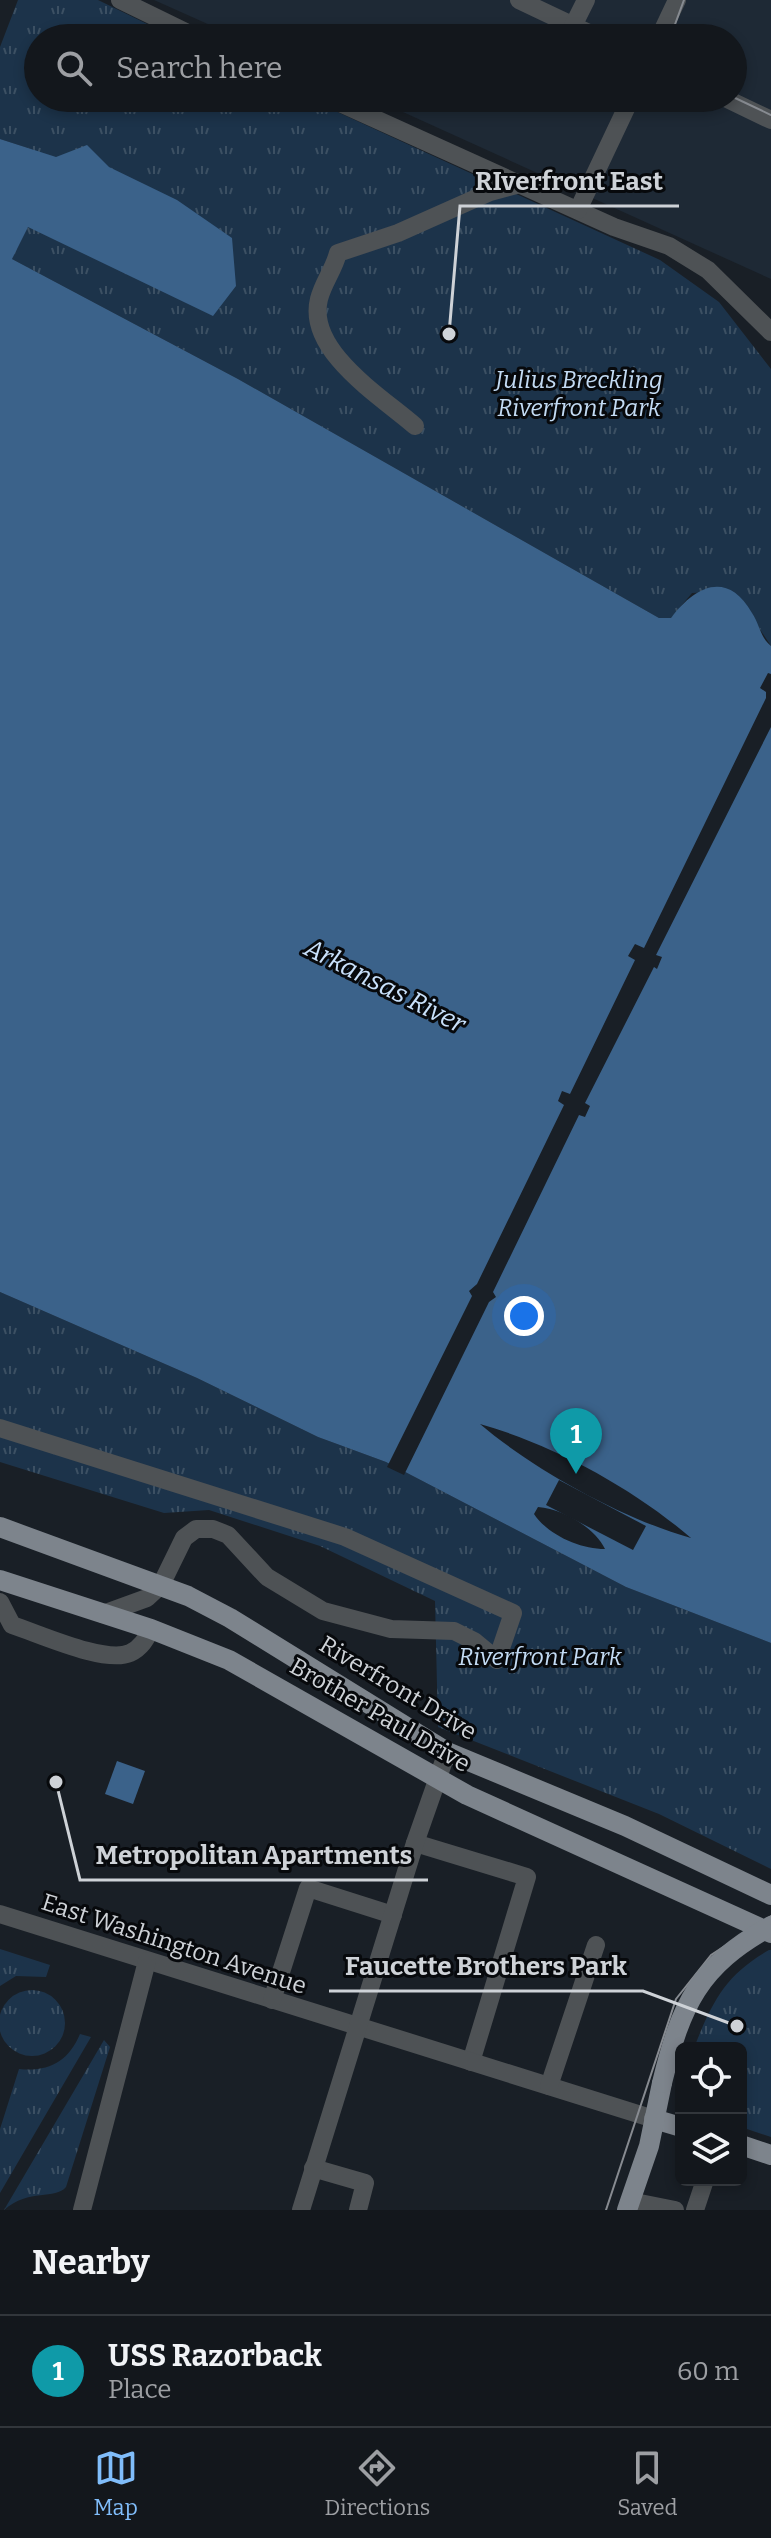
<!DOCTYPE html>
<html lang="en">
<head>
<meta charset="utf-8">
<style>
  :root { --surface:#13171c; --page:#202429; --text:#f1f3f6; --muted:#9d9fa3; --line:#32363b; --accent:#80bdfa }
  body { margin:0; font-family:Bitter,serif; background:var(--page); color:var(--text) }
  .controls { position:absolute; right:24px; bottom:24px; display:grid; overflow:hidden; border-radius:12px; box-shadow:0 4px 12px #0003 }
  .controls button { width:72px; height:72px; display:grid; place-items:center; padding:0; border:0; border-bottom:2px solid var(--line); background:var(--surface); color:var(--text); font:40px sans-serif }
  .you { position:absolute; left:524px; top:1316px; width:28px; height:28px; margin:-20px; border:6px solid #fff; border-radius:50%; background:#1a73e8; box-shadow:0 0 0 12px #1a73e833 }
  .badge { display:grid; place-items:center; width:52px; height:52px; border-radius:50%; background:var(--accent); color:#fff; font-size:26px; font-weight:700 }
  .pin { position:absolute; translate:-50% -66px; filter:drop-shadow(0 2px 4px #0008) }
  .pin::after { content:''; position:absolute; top:42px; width:28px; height:24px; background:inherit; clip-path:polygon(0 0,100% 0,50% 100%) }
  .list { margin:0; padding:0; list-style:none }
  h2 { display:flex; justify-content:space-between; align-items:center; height:104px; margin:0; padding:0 32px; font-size:34px }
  h2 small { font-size:26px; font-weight:400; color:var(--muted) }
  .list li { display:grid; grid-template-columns:52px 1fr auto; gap:24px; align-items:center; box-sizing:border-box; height:112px; padding:0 32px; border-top:2px solid var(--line) }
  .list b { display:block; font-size:30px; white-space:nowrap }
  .list p { margin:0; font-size:26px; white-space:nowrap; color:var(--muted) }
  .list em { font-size:26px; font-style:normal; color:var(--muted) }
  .icon { flex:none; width:44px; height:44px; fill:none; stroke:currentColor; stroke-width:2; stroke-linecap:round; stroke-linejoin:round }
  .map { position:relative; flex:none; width:771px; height:2210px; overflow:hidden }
  .search { position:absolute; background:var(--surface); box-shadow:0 4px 12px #0003; left:24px; right:24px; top:24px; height:88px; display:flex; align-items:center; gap:20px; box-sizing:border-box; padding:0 28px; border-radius:44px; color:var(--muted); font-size:30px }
  .sheet { height:216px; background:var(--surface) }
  nav { display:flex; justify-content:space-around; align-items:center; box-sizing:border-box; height:112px; border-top:2px solid var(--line); background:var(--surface); font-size:22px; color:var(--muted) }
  nav a { display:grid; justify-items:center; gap:4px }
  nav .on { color:var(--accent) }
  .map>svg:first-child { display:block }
  .built { fill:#1e2935 }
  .grass { fill:url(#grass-tufts) }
  .water { fill:#3b628a; fill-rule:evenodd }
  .pier { fill:#191f26 }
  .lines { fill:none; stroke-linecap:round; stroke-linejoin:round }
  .minor { stroke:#4e5255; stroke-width:18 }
  .major { stroke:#7d848c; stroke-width:20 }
  .tram { stroke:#878b91; stroke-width:2 }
  .major-bridge { stroke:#7d848c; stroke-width:20 }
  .labels { text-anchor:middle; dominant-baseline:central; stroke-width:6; stroke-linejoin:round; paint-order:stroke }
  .park-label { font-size:24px; font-style:italic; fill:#c3dbf4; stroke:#07090c }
  .street-label { font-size:24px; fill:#ced2d7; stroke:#07090c }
  .water-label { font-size:26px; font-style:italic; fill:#c9e1fb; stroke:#07090c }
  .leader { fill:none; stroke:#ced2d7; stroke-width:3 }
  .callout-dot { fill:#ced2d7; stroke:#07090c; stroke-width:3 }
  .callout-label { font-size:26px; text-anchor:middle; font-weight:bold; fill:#ced2d7; stroke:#07090c; stroke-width:6; stroke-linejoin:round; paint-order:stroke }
</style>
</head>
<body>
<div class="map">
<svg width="771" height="2210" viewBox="0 0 771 2210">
  <defs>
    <pattern id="grass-tufts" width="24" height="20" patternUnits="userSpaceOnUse" patternTransform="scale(2)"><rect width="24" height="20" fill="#1c334a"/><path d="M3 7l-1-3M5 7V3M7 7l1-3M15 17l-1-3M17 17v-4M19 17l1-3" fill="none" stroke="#3c5063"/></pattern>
  </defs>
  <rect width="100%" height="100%" fill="#191f26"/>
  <polygon class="built" points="154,0 771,0 771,279 372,98 733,98 733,38 239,38"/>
  <g class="grass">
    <polygon points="18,0 98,0 176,38 38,38 38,98 307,98 660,260 719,302 771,369 771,646 738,596 726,591 692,593 671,618 659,618 238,379 12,259 34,150 0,139 0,47"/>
    <polygon points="0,1292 197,1378 318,1437 386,1462 626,1587 771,1643 771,1869 659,1814 438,1727 435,1601 320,1546 209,1510 164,1513 0,1462"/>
    <polygon points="0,1949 50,1965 46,1977 16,1976 0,1986"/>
    <path d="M769,1950h2v187l-30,-10v-79h-47c18,-46 31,-73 75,-98z"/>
    <circle cx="32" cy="2023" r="33"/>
    <path d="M80,2034l11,3 -91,156v-64l19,-60c30,3 49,-7 61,-35z"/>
    <path d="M104,2040l6,7 -44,140c-11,13 -37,1 -62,23z"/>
  </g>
  <g class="water">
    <path d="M0,139l56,18 31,-12 22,22 68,33 55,38 4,48 -23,30 -185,-89 -16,32 226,120 421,239h12c23,-31 56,-49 81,-5 8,12 8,24 19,33v997l-145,-56 -240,-125 -68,-25 -121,-59 -197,-86zM480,1424c74,21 153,64 211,114 -68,-19 -157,-68 -211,-114zM538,1507c25,2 56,20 67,42 -25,0 -57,-14 -71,-35z"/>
    <polygon points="117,1761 145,1771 133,1804 105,1794"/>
  </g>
  <g class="pier">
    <polygon points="768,673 771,674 771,727 656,955 662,957 657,969 654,967 585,1103 590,1106 585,1117 579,1115 493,1292 496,1297 489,1302 404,1475 387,1467 472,1296 469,1291 477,1284 564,1105 558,1101 562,1091 570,1094 635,960 628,956 635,944 644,948 766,698 766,692 760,688"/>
    <polygon points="559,1480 646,1526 633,1550 546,1505"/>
  </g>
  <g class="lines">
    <g class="minor">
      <polyline points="120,0 198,38"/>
      <polyline points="519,0 599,38"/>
      <polyline points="573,26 586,0"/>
      <polyline points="659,38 677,0"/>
      <polyline points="329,98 614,227 669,246 708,270 771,332"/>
      <polyline points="725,98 771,120"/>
      <polyline points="578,210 631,98"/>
      <path d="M415,426c-33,-29 -109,-75 -96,-127 4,-16 15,-30 19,-46l60,-20 92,-41 30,-8"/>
      <polyline points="0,1428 345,1537 513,1613 497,1660 474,1641 454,1631 391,1629 323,1611 267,1577 228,1535 213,1529 196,1529 184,1538 161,1585 147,1598 103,1614"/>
      <path d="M0,1602l12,23c28,9 93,39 118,28 11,-5 16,-14 21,-24"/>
      <polyline points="415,1843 527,1877 471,2062"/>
      <polyline points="0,1914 654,2119"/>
      <polyline points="272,2000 308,1888 393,1915"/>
      <polyline points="549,2086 596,1945"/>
      <polyline points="313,2168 365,2183 358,2210"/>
      <polyline points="630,2201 675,2210"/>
      <polyline points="82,2210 147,1961"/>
      <polyline points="301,2210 415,1843 447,1752"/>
      <polyline points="695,2210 705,2180"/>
    </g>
    <g class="major">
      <polyline points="0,1527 188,1596 230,1618 447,1752 625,1826 771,1895"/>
      <polyline points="0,1580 151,1629 229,1660 467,1795 771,1933"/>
      <polyline points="654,2119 681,2127"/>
      <polyline points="741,2145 771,2155"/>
      <polyline points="627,2210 649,2146 662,2083"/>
    </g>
    <g class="tram">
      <polyline points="670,38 684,0"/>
      <polyline points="733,97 771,115"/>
      <polyline points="606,2210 676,1999 711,1955 771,1916"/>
    </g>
    <path class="major-bridge" d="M662,2083c19,-78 36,-117 109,-157"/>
  </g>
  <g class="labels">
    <g class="park-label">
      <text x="579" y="380">Julius Breckling<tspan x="579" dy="28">Riverfront Park</tspan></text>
      <text x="540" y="1657">Riverfront Park</text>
    </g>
    <g class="street-label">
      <text transform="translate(398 1688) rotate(31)">Riverfront Drive</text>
      <text transform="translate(380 1715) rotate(30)">Brother Paul Drive</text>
      <text transform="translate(174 1944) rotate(18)">East Washington Avenue</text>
    </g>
    <g class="water-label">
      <text transform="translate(385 986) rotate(27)">Arkansas River</text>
    </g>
  </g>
  <path class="leader" d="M449 334L460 206H679M56 1782L80 1880H428M737 2026L643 1991H329"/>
  <g class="callout-dot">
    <circle cx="449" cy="334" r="8"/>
    <circle cx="56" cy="1782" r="8"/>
    <circle cx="737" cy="2026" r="8"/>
  </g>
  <g class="callout-label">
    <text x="569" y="190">RIverfront East</text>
    <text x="254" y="1864">Metropolitan Apartments</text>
    <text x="486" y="1975">Faucette Brothers Park</text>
  </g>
</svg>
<div class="controls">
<button><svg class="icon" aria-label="locate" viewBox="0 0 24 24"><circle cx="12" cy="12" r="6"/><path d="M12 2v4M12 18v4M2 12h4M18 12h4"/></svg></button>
<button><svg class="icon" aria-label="layers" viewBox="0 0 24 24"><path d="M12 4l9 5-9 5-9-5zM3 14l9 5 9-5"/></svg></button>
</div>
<div class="you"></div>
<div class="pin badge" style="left:576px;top:1474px;background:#0f9aa8">1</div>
<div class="search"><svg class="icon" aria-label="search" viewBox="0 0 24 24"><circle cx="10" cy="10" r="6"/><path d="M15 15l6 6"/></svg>Search here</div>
</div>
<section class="sheet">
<h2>Nearby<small></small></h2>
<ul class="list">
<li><span class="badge" style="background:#0f9aa8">1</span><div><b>USS Razorback</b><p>Place</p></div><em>60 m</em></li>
</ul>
</section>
<nav>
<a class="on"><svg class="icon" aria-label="map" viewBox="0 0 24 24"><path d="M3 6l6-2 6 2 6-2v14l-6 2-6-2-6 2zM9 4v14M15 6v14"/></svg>Map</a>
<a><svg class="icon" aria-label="directions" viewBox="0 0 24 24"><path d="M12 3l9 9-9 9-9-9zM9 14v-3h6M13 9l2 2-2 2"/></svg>Directions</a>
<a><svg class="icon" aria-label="saved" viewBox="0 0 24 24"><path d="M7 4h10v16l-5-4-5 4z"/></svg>Saved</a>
</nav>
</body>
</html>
